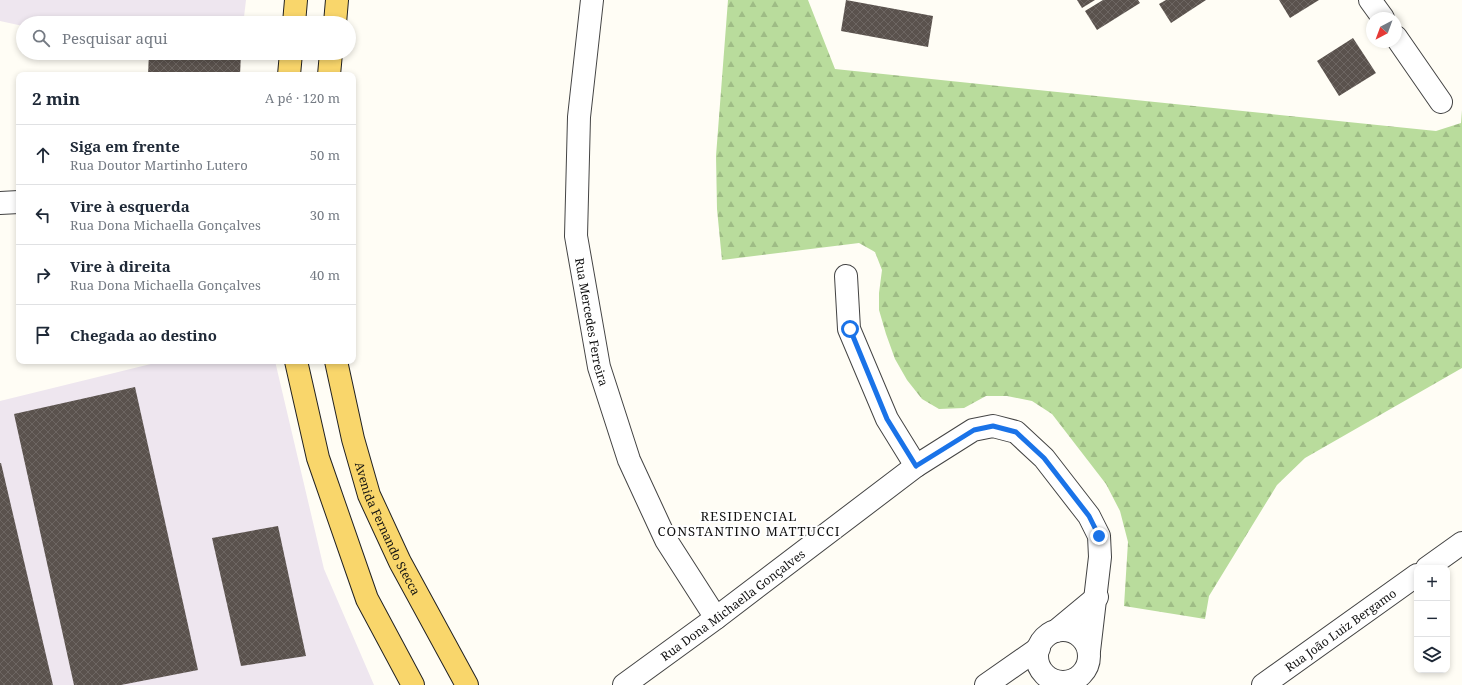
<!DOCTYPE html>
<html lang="pt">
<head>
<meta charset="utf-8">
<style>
  :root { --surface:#fff; --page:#f2f2f3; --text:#1f2937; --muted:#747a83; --line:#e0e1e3 }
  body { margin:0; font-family:"Noto Serif",serif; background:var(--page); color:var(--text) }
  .controls { position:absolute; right:12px; bottom:12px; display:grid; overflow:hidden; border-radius:8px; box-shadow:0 2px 6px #0003 }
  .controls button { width:36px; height:36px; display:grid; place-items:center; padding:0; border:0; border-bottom:1px solid var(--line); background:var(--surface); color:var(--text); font:20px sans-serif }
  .compass { position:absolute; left:1366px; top:12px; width:36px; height:36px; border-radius:50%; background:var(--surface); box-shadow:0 2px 6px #0003; rotate:221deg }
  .stop { position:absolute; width:12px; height:12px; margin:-9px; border:3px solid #1a73e8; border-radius:50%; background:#fff }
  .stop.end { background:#1a73e8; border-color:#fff; box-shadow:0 1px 4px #0008 }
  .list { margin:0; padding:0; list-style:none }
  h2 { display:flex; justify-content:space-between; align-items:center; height:52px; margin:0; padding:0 16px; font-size:17px }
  h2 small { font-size:13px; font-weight:400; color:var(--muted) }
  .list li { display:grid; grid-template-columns:26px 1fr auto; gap:12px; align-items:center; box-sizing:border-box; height:60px; padding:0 16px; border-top:1px solid var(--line) }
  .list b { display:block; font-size:15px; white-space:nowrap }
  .list p { margin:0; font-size:13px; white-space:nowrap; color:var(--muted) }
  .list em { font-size:13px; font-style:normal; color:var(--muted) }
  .icon { flex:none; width:22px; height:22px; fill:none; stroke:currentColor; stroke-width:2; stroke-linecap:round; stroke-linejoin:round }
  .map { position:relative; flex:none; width:1462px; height:685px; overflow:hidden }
  .search { position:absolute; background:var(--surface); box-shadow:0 2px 6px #0003; left:16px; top:16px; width:340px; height:44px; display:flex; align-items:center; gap:10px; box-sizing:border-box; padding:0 14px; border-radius:22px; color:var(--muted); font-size:15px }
  .panel { position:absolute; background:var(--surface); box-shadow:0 2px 6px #0003; left:16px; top:72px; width:340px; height:292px; border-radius:8px }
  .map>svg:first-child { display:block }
  .industrial { fill:#eee6ef }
  .forest { fill:url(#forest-firs) }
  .building { fill:url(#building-cross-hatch) }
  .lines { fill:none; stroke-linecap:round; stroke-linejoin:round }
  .minor-casing { stroke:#444; stroke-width:24 }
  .major-casing { stroke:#222; stroke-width:24 }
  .minor { stroke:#fff; stroke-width:22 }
  .major { stroke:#f9d66b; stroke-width:22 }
  .route { stroke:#1a73e8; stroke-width:5 }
  .labels { text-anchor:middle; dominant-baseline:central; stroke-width:4; stroke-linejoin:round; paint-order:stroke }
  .street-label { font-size:12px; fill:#111; stroke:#fff }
  .neighbourhood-label { font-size:13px; letter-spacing:1px; fill:#111; stroke:#fff }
</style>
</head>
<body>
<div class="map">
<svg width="1462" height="685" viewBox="0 0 1462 685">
  <defs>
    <pattern id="forest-firs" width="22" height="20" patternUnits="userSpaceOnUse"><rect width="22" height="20" fill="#b9dc9c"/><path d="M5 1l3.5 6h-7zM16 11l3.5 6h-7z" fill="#9ebc85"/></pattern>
    <pattern id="building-cross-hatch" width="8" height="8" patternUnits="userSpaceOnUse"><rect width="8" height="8" fill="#5a524d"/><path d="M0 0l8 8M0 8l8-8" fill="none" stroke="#6d6662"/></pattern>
  </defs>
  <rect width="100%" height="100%" fill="#fffdf5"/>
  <g class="industrial">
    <polygon points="0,0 246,0 244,17 172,23 23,23 23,26 0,21"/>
    <polygon points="163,361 275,361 324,569 374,685 0,685 0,401"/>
  </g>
  <polygon class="forest" points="728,0 808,0 835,69 1436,131 1461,123 1462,110 1462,368 1305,458 1277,485 1209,596 1205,619 1124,606 1128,542 1120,511 1106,484 1052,414 1032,401 1007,396 986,396 964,408 939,409 922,399 907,380 895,359 886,334 879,310 879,293 882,270 875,252 859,243 722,260 717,209 716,156"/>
  <g class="building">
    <polygon points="846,0 933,16 928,47 841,31"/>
    <polygon points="1077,0 1095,0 1082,8"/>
    <polygon points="1103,0 1138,0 1140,3 1097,30 1085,11"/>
    <polygon points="1166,0 1206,0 1171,23 1159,4"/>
    <polygon points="1279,0 1319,0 1290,18"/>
    <polygon points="1353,38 1376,73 1339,96 1317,61"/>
    <polygon points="149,53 241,53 240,75 148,75"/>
    <polygon points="135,387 198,670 121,685 74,685 14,414"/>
    <polygon points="0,463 1,463 53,685 0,685"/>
    <polygon points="278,526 306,656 241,666 212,538"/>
  </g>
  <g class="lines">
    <defs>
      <g id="minor">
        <path id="s1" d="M592,0l-13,117 -3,119 23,131 30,93 37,80 50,78"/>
        <polyline points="1370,0 1383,18"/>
        <polyline points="1396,37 1441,102"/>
        <polyline points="0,203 19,202"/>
        <polyline points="846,276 849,329 887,419 916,466"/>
        <polyline points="1427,568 1462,543"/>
        <circle cx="1063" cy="656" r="26"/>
        <polyline points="1056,631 1097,597"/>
        <path id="s2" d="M624,685l92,-67 200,-152 57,-36 20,-4 23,6 28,26 45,58 10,20 1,21 -11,94"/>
        <polyline points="986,685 1039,648"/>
        <path id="s3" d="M1263,685l154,-110"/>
      </g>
      <g id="major">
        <polyline points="294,23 296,0"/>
        <polyline points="335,23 337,0"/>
        <polyline points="289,75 291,53"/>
        <polyline points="329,75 331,53"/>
        <polyline points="296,361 318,458 367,599 413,685"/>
        <path id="s4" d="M336,361l17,78 16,56 31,67 67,123"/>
      </g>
    </defs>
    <use href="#minor" class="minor-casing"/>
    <use href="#major" class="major-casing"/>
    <use href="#minor" class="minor"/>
    <use href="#major" class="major"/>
  </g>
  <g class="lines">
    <polyline class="route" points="850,329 887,419 916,466 974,430 993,426 1016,432 1044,458 1089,516 1099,536"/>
  </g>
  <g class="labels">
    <g class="street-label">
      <text stroke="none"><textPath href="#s1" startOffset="324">Rua Mercedes Ferreira</textPath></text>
      <text stroke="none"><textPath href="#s4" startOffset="176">Avenida Fernando Stecca</textPath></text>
      <text stroke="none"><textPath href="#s2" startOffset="135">Rua Dona Michaella Gonçalves</textPath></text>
      <text stroke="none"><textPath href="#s3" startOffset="95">Rua João Luiz Bergamo</textPath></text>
    </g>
    <g class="neighbourhood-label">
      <text x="749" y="516">RESIDENCIAL<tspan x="749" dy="15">CONSTANTINO MATTUCCI</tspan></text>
    </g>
  </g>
</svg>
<div class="controls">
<button>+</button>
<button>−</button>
<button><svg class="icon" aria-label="layers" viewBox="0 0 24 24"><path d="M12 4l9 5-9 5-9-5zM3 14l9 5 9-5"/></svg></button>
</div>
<svg class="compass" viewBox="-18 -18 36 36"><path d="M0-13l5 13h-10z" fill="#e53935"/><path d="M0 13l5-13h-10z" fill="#747a83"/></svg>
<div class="stop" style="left:850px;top:329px"></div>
<div class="stop end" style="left:1099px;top:536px"></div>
<div class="search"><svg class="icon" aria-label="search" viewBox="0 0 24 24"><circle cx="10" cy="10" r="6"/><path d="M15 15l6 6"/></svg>Pesquisar aqui</div>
<section class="panel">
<h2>2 min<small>A pé · 120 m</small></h2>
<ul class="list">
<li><svg class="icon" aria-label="ahead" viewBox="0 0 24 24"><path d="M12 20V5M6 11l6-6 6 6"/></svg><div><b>Siga em frente</b><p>Rua Doutor Martinho Lutero</p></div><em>50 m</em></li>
<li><svg class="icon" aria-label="left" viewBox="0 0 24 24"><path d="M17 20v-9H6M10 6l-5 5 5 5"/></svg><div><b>Vire à esquerda</b><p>Rua Dona Michaella Gonçalves</p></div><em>30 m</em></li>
<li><svg class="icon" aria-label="right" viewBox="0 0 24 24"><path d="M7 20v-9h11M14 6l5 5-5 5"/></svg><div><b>Vire à direita</b><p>Rua Dona Michaella Gonçalves</p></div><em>40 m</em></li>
<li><svg class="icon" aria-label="arrive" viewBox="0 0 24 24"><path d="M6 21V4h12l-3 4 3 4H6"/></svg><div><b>Chegada ao destino</b></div></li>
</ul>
</section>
</div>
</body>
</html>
